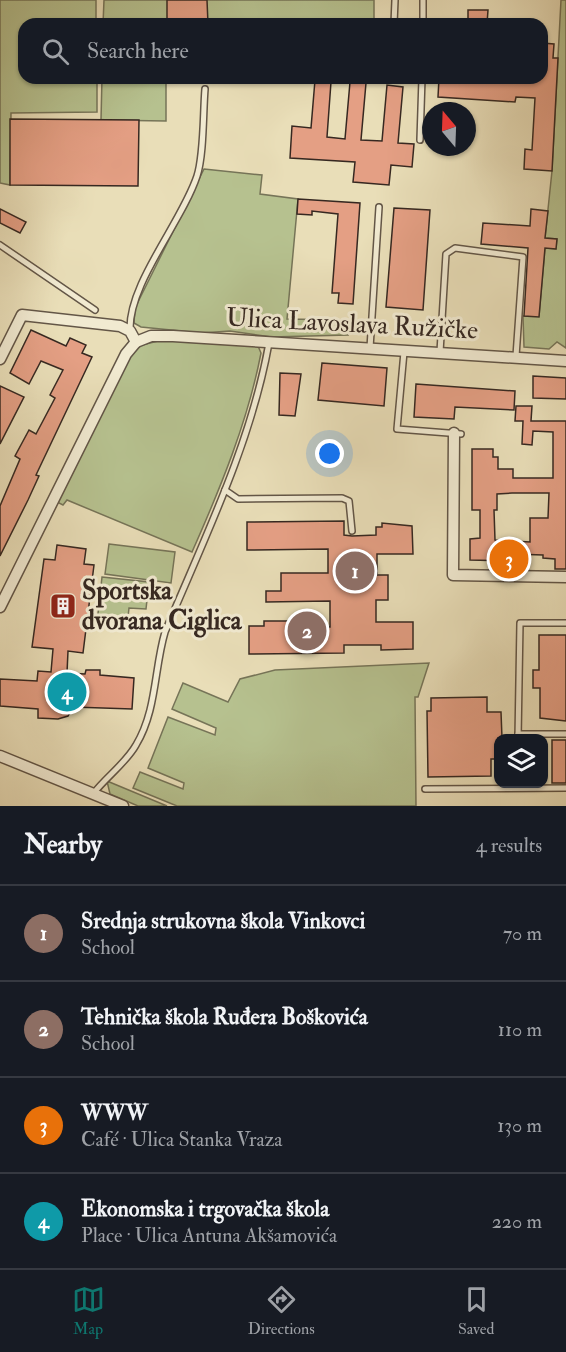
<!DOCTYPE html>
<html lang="en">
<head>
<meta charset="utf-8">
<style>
  :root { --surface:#171b24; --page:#20242c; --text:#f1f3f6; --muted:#9ea1a6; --line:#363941; --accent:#0f766e }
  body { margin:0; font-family:"IM FELL Double Pica",serif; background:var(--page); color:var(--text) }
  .controls { position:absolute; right:18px; bottom:18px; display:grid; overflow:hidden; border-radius:12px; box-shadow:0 2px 4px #0004 }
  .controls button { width:54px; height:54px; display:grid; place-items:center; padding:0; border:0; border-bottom:2px solid var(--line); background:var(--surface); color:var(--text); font:30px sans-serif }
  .compass { position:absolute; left:422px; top:102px; width:54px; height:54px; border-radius:50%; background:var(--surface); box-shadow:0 2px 4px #0004; rotate:341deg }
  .you { position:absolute; left:330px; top:454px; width:21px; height:21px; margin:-15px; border:4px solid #fff; border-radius:50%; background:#1a73e8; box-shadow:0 0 0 9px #1a73e833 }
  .badge { display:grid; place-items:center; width:39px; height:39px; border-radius:50%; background:var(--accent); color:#fff; font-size:20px; font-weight:700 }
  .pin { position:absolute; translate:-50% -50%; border:3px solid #fff; box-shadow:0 2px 6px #0006 }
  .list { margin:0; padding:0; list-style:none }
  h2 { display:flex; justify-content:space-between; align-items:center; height:78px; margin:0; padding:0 24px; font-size:26px }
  h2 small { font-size:20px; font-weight:400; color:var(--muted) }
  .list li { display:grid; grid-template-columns:39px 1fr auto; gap:18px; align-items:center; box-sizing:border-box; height:96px; padding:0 24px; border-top:2px solid var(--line) }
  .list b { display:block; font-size:22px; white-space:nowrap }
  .list p { margin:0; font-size:20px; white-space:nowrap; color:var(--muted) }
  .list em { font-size:20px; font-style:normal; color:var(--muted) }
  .icon { flex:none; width:33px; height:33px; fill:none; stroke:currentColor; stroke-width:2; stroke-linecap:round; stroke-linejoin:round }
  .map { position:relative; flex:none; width:566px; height:806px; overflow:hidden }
  .search { position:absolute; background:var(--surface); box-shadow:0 2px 4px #0004; left:18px; right:18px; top:18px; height:66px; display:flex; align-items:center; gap:15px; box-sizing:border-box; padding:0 21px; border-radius:18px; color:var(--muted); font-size:22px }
  .sheet { height:462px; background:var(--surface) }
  nav { display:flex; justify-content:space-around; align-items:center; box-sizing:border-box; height:84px; border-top:2px solid var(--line); background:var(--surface); font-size:16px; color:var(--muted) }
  nav a { display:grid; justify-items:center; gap:3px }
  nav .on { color:var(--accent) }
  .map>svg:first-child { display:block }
  .green { fill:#b6c18f; stroke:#767458; stroke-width:1.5 }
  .building { fill:#e49f84; stroke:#362821; stroke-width:1.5; fill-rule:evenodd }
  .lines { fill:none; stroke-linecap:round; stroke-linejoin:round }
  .lane-casing { stroke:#635647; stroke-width:8 }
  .street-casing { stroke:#635647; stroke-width:13 }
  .lane { stroke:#f1ead1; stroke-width:5 }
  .street { stroke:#f1ead1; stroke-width:10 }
  .labels { text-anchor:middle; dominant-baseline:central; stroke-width:6; stroke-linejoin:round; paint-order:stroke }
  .street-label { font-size:26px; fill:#362821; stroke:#f1ead1 }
  .poi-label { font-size:26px; font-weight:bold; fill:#362821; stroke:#f1ead1; text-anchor:start }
</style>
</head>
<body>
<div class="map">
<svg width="566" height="806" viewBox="0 0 566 806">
  <rect width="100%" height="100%" fill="#e9deb8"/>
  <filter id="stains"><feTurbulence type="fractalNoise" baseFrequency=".00333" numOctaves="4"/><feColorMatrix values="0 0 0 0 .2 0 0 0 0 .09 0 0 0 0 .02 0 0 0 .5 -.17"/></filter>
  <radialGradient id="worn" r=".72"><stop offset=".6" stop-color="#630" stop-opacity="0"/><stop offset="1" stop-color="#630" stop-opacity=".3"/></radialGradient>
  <g class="green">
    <polygon points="0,0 96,0 96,24 24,24 24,78 97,78 97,112 11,113 10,185 0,183"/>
    <polygon points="104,0 374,0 374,24 103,24"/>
    <polygon points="561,0 566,0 566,348 557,342 549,349 524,347 523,316 539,316 545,248 556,249 557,239 545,238 552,171"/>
    <polygon points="102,78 166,78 166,121 101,120"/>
    <polygon points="204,169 262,175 260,194 298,199 287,319 343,320 348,335 271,337 230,331 201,333 141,327 134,323 135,308"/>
    <path d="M162,340l96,6 3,7c-13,68 -41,136 -69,199l-125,-52 -4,5 -6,-3 74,-149 11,-8z"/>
    <polygon points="109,544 175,552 171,583 105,574"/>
    <polygon points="102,577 149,582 146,609 129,608 127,626 97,623"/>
    <polygon points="429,663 418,697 415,697 416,806 177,806 133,788 140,772 183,789 184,783 148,768 168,717 215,735 216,728 172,709 183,683 228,702 240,679 275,670"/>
    <polygon points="107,781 167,806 138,806 110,794"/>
  </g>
  <g class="building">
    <polygon points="167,0 207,0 208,24 167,24"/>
    <polygon points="468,10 488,10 487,24 468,24"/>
    <polygon points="542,43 554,44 553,58 558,58 552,171 524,169 525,149 532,150 535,98 516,97 515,102 438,97 439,78 516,80 516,78 542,78"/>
    <polygon points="315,80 331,82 327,137 345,139 350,82 366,83 361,140 382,141 387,85 403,87 398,143 414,144 412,167 391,165 389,185 353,182 355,162 290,158 292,126 311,128"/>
    <polygon points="10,119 139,120 138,186 10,185"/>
    <polygon points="298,199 360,203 353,304 338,303 339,293 332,293 338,214 312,211 312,215 297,214"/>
    <polygon points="394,208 430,210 423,310 386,307"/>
    <polygon points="0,209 26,222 20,233 0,223"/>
    <polygon points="531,209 548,211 545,238 557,239 556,249 545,248 539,317 524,316 528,248 481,244 483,223 530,226"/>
    <polygon points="31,330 66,346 70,338 86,345 82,353 92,357 36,475 39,476 28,500 0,556 0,506 20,459 15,456 29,430 36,434 55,398 50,395 63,370 41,361 29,384 10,373"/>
    <polygon points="322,363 387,368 384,406 318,400"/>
    <polygon points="280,373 301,374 295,416 279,415"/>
    <polygon points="533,376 566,378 566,399 533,398"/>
    <polygon points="416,384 515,391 514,410 455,407 454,419 414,417"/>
    <polygon points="0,386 24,397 0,444"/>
    <path d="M516,406h16l-1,15h35v148h-11v-10l-12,-1v-3l-30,-1v7l-43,-1v-21l10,-1v-28h-8v-61h21v8h5v12h15v9h40v-46l-20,-1 -1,14 -10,-1 1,-23h-8zM512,493h37l-1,25h-18v24l-35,-2 -1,-30h3v-16z"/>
    <polygon points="344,521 344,535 352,536 376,535 376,527 382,527 382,523 412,526 413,554 377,554 377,575 388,575 388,600 376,600 376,622 413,622 413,649 381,650 381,645 344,645 344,653 249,654 249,626 264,626 264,621 294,621 294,627 330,627 330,601 266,602 266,591 281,591 281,573 328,573 328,549 247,550 247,522"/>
    <polygon points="57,545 86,549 84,564 94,565 83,653 68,651 67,673 85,674 86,670 100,670 100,675 134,678 132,709 73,707 68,716 58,719 38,718 38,709 0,706 0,679 37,681 38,671 51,672 53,649 32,647 44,559 55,560"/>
    <polygon points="539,635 566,635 566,721 540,718 540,688 533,688 533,670 539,670"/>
    <polygon points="487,697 487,712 501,712 502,738 498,738 498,759 491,759 491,776 428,777 427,711 431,711 431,698"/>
    <rect x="552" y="740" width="14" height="43"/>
  </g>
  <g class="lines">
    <defs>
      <g id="lane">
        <polyline points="394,24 395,0"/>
        <polyline points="423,24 423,0"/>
        <polyline points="420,140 422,78"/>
        <polyline points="0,245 95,310"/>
        <path d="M130,331c-2,-47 52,-109 67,-155 7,-21 6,-63 8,-87"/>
        <polyline points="370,348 379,207"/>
        <polyline points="404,352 397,429 461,434"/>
        <polyline points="440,352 446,254 455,248 523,257 516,356"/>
        <polyline points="225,490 238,499 342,498 349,501 352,531"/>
        <polyline points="518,734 566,734"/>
        <polyline points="518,738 520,623 566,623"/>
        <polyline points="425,789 566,788"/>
        <path d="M93,794c13,-17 33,-31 43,-49 21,-35 18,-76 29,-113 39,-93 86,-188 104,-289"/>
      </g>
      <g id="street">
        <polyline points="136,342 151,336 173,336 566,361"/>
        <polyline points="0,359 22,315 120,326 130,331 136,342 126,354 0,607"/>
        <polyline points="454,433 453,575 566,577"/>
        <polyline points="0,756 123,806"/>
      </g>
    </defs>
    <use href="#lane" class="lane-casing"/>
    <use href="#street" class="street-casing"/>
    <use href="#lane" class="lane"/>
    <use href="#street" class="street"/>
  </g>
  <defs>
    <symbol id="building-square" viewBox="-11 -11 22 22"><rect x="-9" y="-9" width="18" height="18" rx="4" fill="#8f2418" stroke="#f1ead1"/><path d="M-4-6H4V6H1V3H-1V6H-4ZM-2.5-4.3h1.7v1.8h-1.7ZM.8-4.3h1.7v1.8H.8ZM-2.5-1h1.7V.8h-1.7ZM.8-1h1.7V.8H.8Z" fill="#fff"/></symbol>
  </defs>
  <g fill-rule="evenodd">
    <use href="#building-square" x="48" y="591" width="30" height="30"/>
  </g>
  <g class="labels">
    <g class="street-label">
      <text transform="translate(352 324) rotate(3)">Ulica Lavoslava Ružičke</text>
    </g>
    <g class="poi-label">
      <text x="82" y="591">Sportska<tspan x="82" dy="30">dvorana Ciglica</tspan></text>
    </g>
  </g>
  <rect width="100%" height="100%" filter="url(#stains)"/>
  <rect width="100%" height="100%" fill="url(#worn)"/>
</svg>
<div class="controls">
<button><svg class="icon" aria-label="layers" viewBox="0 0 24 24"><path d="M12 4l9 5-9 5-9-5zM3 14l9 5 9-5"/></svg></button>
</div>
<svg class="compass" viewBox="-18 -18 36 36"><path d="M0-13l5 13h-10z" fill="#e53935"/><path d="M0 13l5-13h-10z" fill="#9ea1a6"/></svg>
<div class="you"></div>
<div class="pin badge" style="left:355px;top:571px;background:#8d6e63">1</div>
<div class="pin badge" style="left:307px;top:631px;background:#8d6e63">2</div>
<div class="pin badge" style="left:509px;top:559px;background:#e8710a">3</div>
<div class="pin badge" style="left:67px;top:692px;background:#0f9aa8">4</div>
<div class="search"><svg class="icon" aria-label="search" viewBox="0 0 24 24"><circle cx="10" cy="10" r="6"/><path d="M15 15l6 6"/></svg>Search here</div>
</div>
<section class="sheet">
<h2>Nearby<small>4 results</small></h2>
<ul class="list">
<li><span class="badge" style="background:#8d6e63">1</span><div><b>Srednja strukovna škola Vinkovci</b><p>School</p></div><em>70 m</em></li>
<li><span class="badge" style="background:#8d6e63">2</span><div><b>Tehnička škola Ruđera Boškovića</b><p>School</p></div><em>110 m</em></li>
<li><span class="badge" style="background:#e8710a">3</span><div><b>WWW</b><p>Café · Ulica Stanka Vraza</p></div><em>130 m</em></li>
<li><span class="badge" style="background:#0f9aa8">4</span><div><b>Ekonomska i trgovačka škola</b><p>Place · Ulica Antuna Akšamovića</p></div><em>220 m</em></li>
</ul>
</section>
<nav>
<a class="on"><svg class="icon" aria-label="map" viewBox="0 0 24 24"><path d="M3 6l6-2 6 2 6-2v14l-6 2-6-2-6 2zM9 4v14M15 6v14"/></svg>Map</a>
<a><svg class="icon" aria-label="directions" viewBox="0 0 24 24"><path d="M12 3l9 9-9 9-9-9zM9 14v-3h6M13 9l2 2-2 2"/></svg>Directions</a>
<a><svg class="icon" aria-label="saved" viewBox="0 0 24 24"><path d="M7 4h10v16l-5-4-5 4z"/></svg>Saved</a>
</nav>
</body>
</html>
